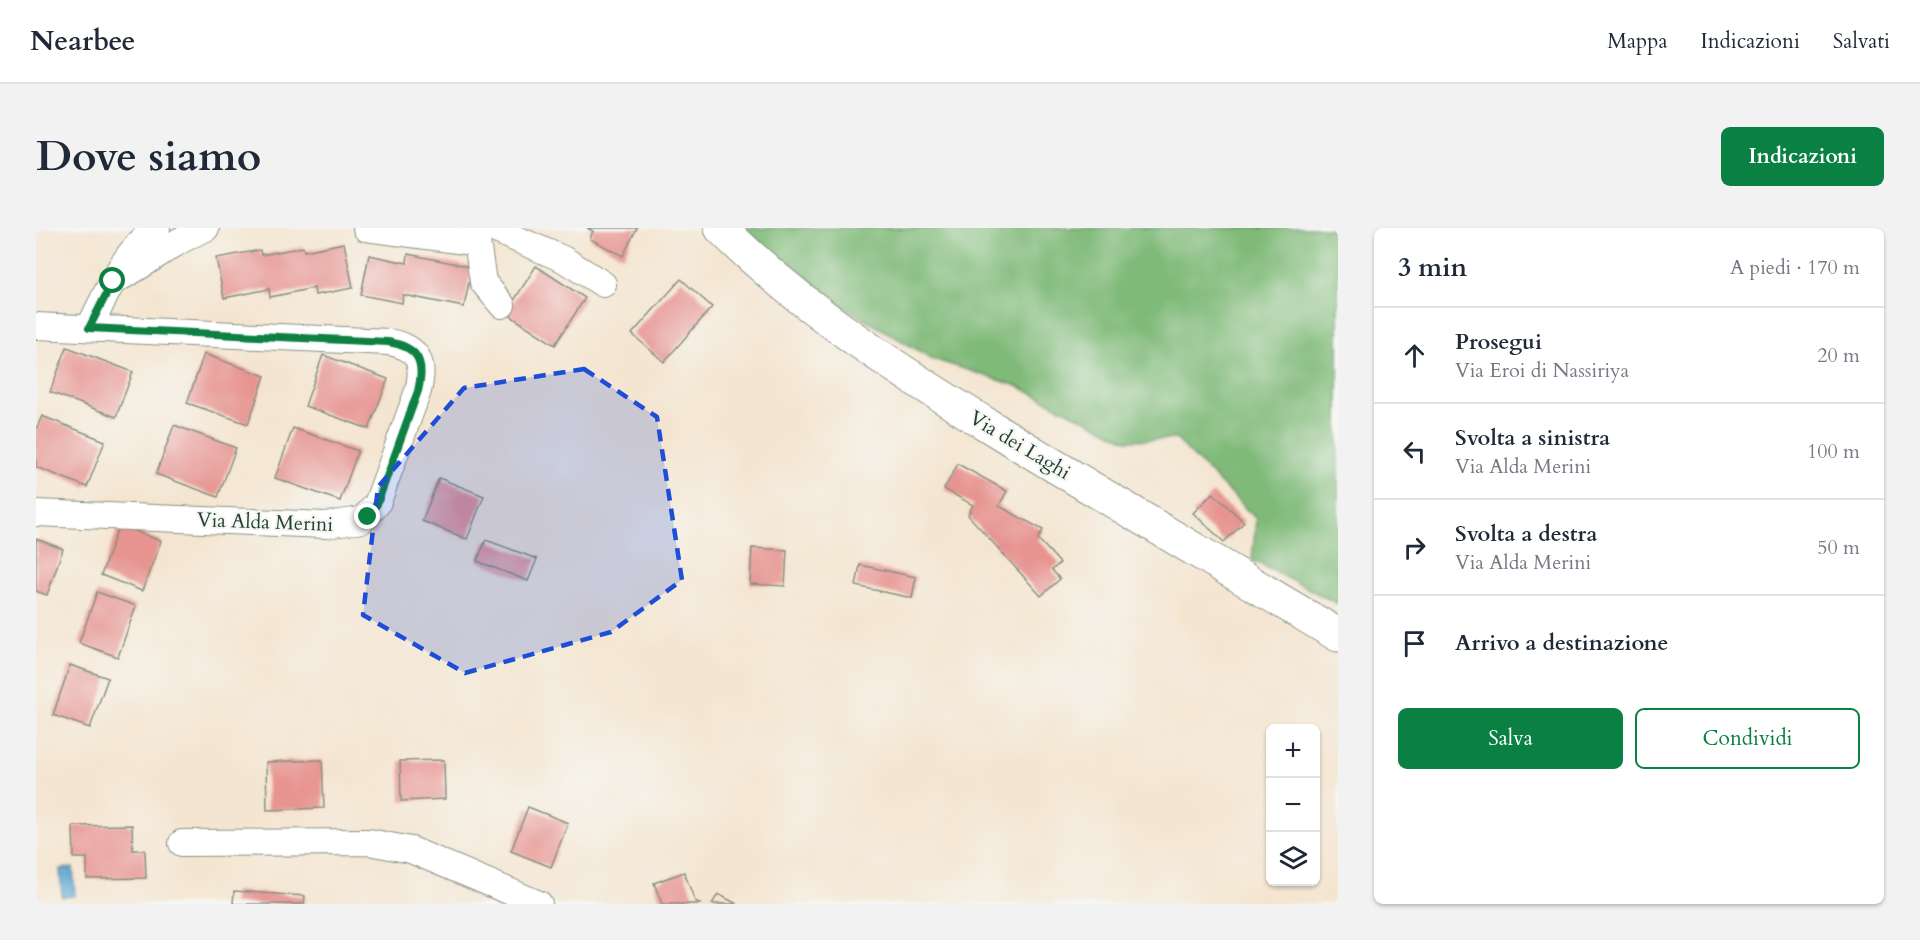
<!DOCTYPE html>
<html lang="it">
<head>
<meta charset="utf-8">
<style>
  :root { --surface:#fff; --page:#f2f2f3; --text:#1f2937; --muted:#747a83; --line:#e0e1e3; --accent:#0b8043 }
  body { margin:0; font-family:Cardo,serif; background:var(--page); color:var(--text) }
  .controls { position:absolute; right:18px; bottom:18px; display:grid; overflow:hidden; border-radius:9px; box-shadow:0 2px 4px #0004 }
  .controls button { width:54px; height:54px; display:grid; place-items:center; padding:0; border:0; border-bottom:2px solid var(--line); background:var(--surface); color:var(--text); font:30px sans-serif }
  .stop { position:absolute; width:18px; height:18px; margin:-14px; border:4px solid #0b8043; border-radius:50%; background:#fff }
  .stop.end { background:#0b8043; border-color:#fff; box-shadow:0 2px 6px #0008 }
  .list { margin:0; padding:0; list-style:none }
  h2 { display:flex; justify-content:space-between; align-items:center; height:78px; margin:0; padding:0 24px; font-size:26px }
  h2 small { font-size:20px; font-weight:400; color:var(--muted) }
  .list li { display:grid; grid-template-columns:39px 1fr auto; gap:18px; align-items:center; box-sizing:border-box; height:96px; padding:0 24px; border-top:2px solid var(--line) }
  .list b { display:block; font-size:22px; white-space:nowrap }
  .list p { margin:0; font-size:20px; white-space:nowrap; color:var(--muted) }
  .list em { font-size:20px; font-style:normal; color:var(--muted) }
  .actions { display:flex; gap:12px; padding:18px 24px }
  .actions a { flex:1; padding:14px 0; border:2px solid var(--accent); border-radius:9px; text-align:center; font-size:21px; color:var(--accent) }
  .actions .main { background:var(--accent); color:#fff }
  .icon { flex:none; width:33px; height:33px; fill:none; stroke:currentColor; stroke-width:2; stroke-linecap:round; stroke-linejoin:round }
  .map { position:relative; flex:none; width:1302px; height:676px; overflow:hidden; border-radius:9px }
  header { display:flex; align-items:center; gap:36px; box-sizing:border-box; height:84px; padding:0 30px; background:var(--surface); border-bottom:2px solid var(--line) }
  header strong { font-size:28px }
  nav { display:flex; gap:33px; margin-inline-start:auto; font-size:21px }
  .intro { display:flex; align-items:center; justify-content:space-between; box-sizing:border-box; height:144px; padding:0 36px }
  h1 { margin:0; font-size:42px }
  .button { padding:15px 27px; border-radius:9px; background:var(--accent); color:#fff; font-size:21px; font-weight:700 }
  main { display:flex; gap:36px; padding:0 36px }
  aside { flex:1; background:var(--surface); border-radius:9px; box-shadow:0 2px 4px #0004 }
  .map>svg:first-child { display:block }
  .forest { fill:#7fba78; stroke:#4f7c56; stroke-width:1.5 }
  .water { fill:#5ba5d2; stroke:#3d7183; stroke-width:1.5 }
  .building { fill:#e79491 }
  .lines { fill:none; stroke-linecap:round; stroke-linejoin:round }
  .minor-casing { stroke:#8a9182; stroke-width:28 }
  .secondary-casing { stroke:#8a9182; stroke-width:35 }
  .minor { stroke:#fff; stroke-width:26 }
  .secondary { stroke:#fff; stroke-width:33 }
  .route { stroke:#0b8043; stroke-width:8 }
  .marked { fill:#1d4ed8; fill-opacity:0.2; stroke:#1d4ed8; stroke-width:4.5; stroke-dasharray:12 8; stroke-linejoin:round }
  .labels { text-anchor:middle; dominant-baseline:central; stroke-width:4.5; stroke-linejoin:round; paint-order:stroke }
  .street-label { font-size:20px; fill:#1f3d34; stroke:#f6f6f2 }
</style>
</head>
<body>
<header>
<strong>Nearbee</strong>
<nav><a>Mappa</a><a>Indicazioni</a><a>Salvati</a></nav>
</header>
<div class="intro"><h1>Dove siamo</h1><a class="button">Indicazioni</a></div>
<main>
<div class="map">
<svg width="1302" height="676" viewBox="0 0 1302 676">
  <rect width="100%" height="100%" fill="#f6f6f2"/>
  <filter id="ink" filterUnits="userSpaceOnUse"><feTurbulence type="fractalNoise" baseFrequency=".0167" numOctaves="2"/><feDisplacementMap in="SourceGraphic" scale="12" xChannelSelector="R" yChannelSelector="G"/><feConvolveMatrix kernelMatrix="1 2 1 2 8 2 1 2 1" color-interpolation-filters="sRGB"/></filter>
  <filter id="wash" filterUnits="userSpaceOnUse"><feTurbulence type="fractalNoise" baseFrequency=".008" numOctaves="4" result="noise"/><feDisplacementMap in="SourceGraphic" scale="24" xChannelSelector="R" yChannelSelector="G"/><feGaussianBlur stdDeviation="1.35" result="paint"/><feColorMatrix in="noise" values="0 0 0 0 0 0 0 0 0 0 0 0 0 0 0 0 0 1.4 0 .05"/><feComposite in="paint" operator="in"/></filter>
  <g filter="url(#wash)">
    <rect width="100%" height="100%" fill="#f4e5d0"/>
    <polygon class="forest" points="705,0 1302,0 1302,376 1216,332 1220,291 1140,211 1090,212 981,158 897,131 811,81"/>
    <polygon class="water" points="37,640 39,668 26,669 24,641"/>
    <g id="blocks">
      <g class="building">
        <polygon points="551,0 601,0 587,28 554,11 557,3"/>
        <polygon points="308,15 317,60 279,67 278,60 234,69 233,61 188,70 180,30 224,22 225,27 267,19 268,23"/>
        <polygon points="372,26 436,39 428,79 367,67 366,75 325,67 333,27 371,35"/>
        <polygon points="500,38 549,70 519,117 470,85"/>
        <polygon points="645,51 676,79 628,134 596,106"/>
        <polygon points="31,119 97,144 80,189 14,164"/>
        <polygon points="168,126 229,148 212,196 151,175"/>
        <polygon points="287,127 352,151 333,201 269,178"/>
        <polygon points="6,188 69,213 51,259 0,239 0,202"/>
        <polygon points="138,197 200,220 182,269 120,246"/>
        <polygon points="257,200 322,223 304,273 239,250"/>
        <polygon points="922,236 971,263 963,278 1007,302 1002,311 1024,335 1016,342 1024,351 1005,368 932,287 937,277 908,261"/>
        <polygon points="403,250 448,268 431,311 386,293"/>
        <polygon points="1177,265 1208,294 1188,314 1157,285"/>
        <polygon points="83,297 125,313 106,363 65,347"/>
        <polygon points="0,311 27,321 11,367 0,363"/>
        <polygon points="450,312 501,331 492,353 441,333"/>
        <polygon points="716,320 751,322 749,358 714,356"/>
        <polygon points="824,337 880,349 876,370 820,358"/>
        <polygon points="61,364 100,378 82,429 43,415"/>
        <polygon points="34,437 72,450 54,500 17,487"/>
        <polygon points="286,532 288,580 231,582 230,534"/>
        <polygon points="408,532 409,571 365,573 364,533"/>
        <polygon points="492,579 532,595 515,639 475,623"/>
        <polygon points="96,597 97,622 109,622 110,650 51,651 51,630 38,630 37,598"/>
        <polygon points="648,644 659,673 665,676 626,676 618,655"/>
        <polygon points="198,663 269,668 268,676 197,676"/>
        <polygon points="682,666 701,676 676,676"/>
      </g>
    </g>
  </g>
  <g filter="url(#ink)">
    <use href="#blocks" fill-opacity="0" stroke="#8a9182" stroke-width="1.5"/>
    <g class="lines">
      <defs>
        <g id="minor">
          <polyline points="330,0 429,13"/>
          <polyline points="439,0 447,54 466,77"/>
          <polyline points="455,0 527,31 567,56"/>
          <path d="M77,53c33,-15 59,-40 93,-53"/>
          <path d="M0,98l352,16c31,5 37,20 30,49l-41,113 -15,16 -36,5 -290,-12"/>
          <path d="M53,100c18,-35 34,-77 68,-100"/>
          <polyline points="146,615 333,614 375,622 503,676"/>
        </g>
        <path id="secondary" d="M685,0c82,82 180,144 278,204 112,69 226,135 339,203"/>
      </defs>
      <use href="#minor" class="minor-casing"/>
      <use href="#secondary" class="secondary-casing"/>
      <use href="#minor" class="minor"/>
      <use href="#secondary" class="secondary"/>
    </g>
  </g>
  <g class="lines" filter="url(#ink)">
    <path class="route" d="M77,53l-24,47 299,14c31,5 37,20 30,49l-41,113 -9,13"/>
  </g>
  <path class="marked" d="M548,141l73,48 25,163 -71,52 -146,41 -102,-58 15,-128 86,-99z"/>
  <g class="labels">
    <g class="street-label">
      <text transform="translate(984 217) rotate(31)">Via dei Laghi</text>
      <text transform="translate(229 294) rotate(2)">Via Alda Merini</text>
    </g>
  </g>
</svg>
<div class="controls">
<button>+</button>
<button>−</button>
<button><svg class="icon" aria-label="layers" viewBox="0 0 24 24"><path d="M12 4l9 5-9 5-9-5zM3 14l9 5 9-5"/></svg></button>
</div>
<div class="stop" style="left:77px;top:53px"></div>
<div class="stop end" style="left:332px;top:289px"></div>
</div>
<aside>
<h2>3 min<small>A piedi · 170 m</small></h2>
<ul class="list">
<li><svg class="icon" aria-label="ahead" viewBox="0 0 24 24"><path d="M12 20V5M6 11l6-6 6 6"/></svg><div><b>Prosegui</b><p>Via Eroi di Nassiriya</p></div><em>20 m</em></li>
<li><svg class="icon" aria-label="left" viewBox="0 0 24 24"><path d="M17 20v-9H6M10 6l-5 5 5 5"/></svg><div><b>Svolta a sinistra</b><p>Via Alda Merini</p></div><em>100 m</em></li>
<li><svg class="icon" aria-label="right" viewBox="0 0 24 24"><path d="M7 20v-9h11M14 6l5 5-5 5"/></svg><div><b>Svolta a destra</b><p>Via Alda Merini</p></div><em>50 m</em></li>
<li><svg class="icon" aria-label="arrive" viewBox="0 0 24 24"><path d="M6 21V4h12l-3 4 3 4H6"/></svg><div><b>Arrivo a destinazione</b></div></li>
</ul>
<div class="actions"><a class="main">Salva</a><a>Condividi</a></div>
</aside>
</main>
</body>
</html>
